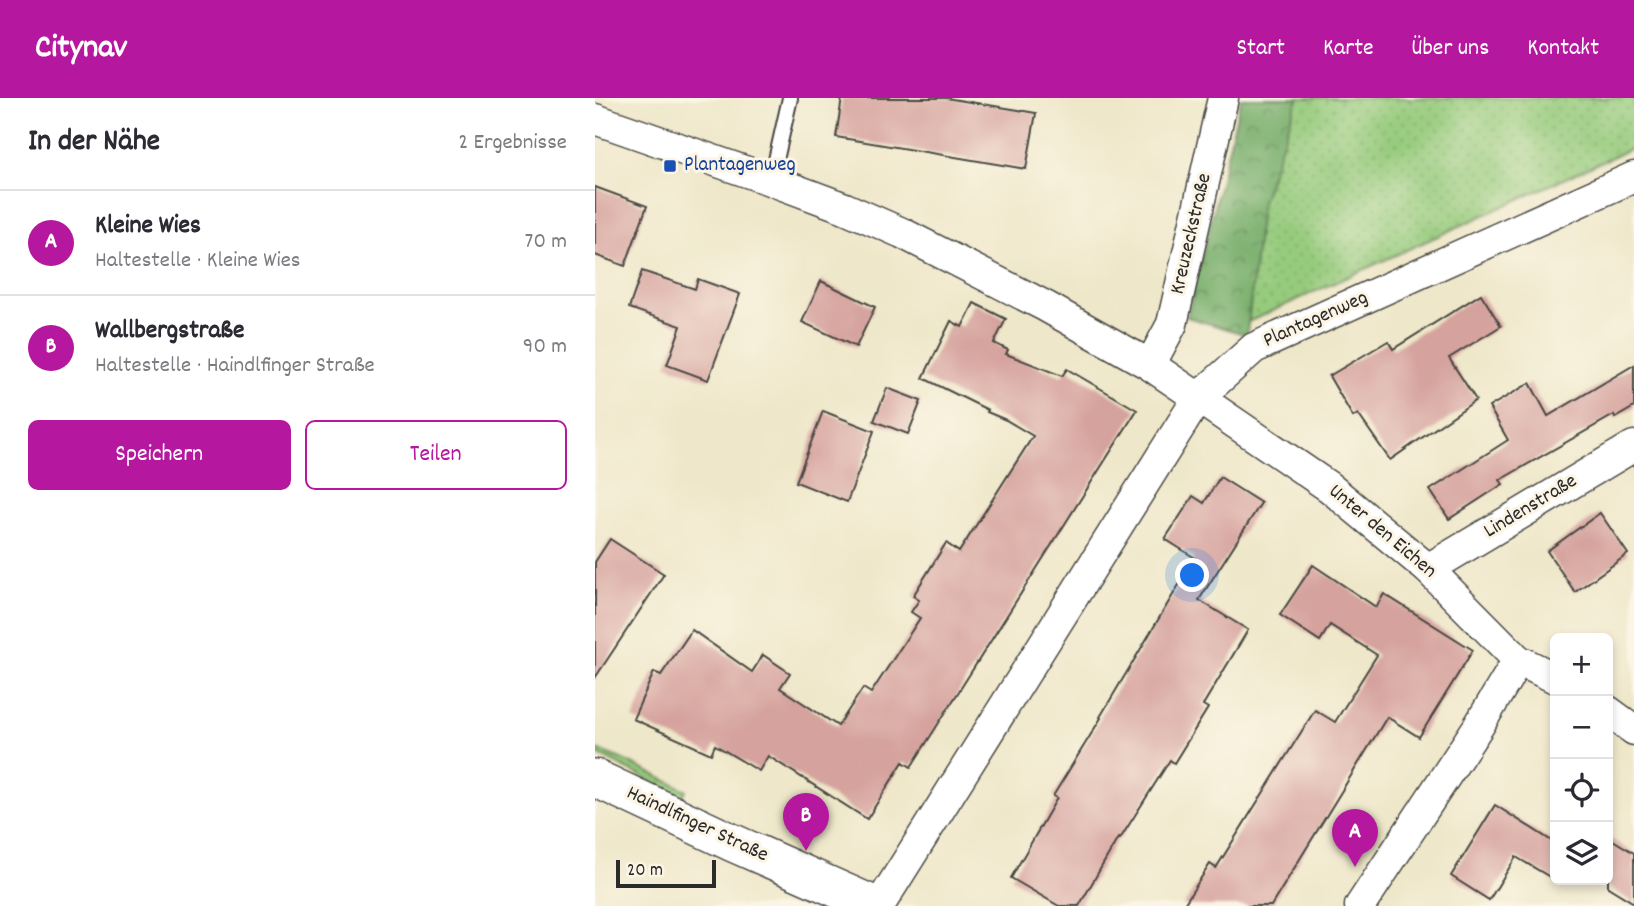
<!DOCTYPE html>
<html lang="de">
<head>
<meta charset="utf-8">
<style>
  :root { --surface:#fff; --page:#f2f2f3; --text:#2b2b33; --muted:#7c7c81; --line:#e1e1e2; --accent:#b5179e }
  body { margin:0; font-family:Dekko,sans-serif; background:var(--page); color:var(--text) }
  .controls { position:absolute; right:21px; bottom:21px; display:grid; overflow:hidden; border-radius:10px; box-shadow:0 4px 10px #0003 }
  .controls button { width:63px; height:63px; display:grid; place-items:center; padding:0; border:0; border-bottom:2px solid var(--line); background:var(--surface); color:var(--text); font:35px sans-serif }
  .scale { position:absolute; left:21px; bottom:18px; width:100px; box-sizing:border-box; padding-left:7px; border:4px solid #2b2b2b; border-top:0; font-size:19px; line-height:24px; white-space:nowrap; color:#2b2b2b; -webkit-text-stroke:5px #fcf5e5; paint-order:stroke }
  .you { position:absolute; left:598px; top:478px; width:24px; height:24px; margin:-18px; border:5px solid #fff; border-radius:50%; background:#1a73e8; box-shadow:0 0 0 10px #1a73e833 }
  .badge { display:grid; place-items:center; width:46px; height:46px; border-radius:50%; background:var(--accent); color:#fff; font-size:23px; font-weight:700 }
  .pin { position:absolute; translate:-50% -58px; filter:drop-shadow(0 2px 4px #0008) }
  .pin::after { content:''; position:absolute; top:37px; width:24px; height:21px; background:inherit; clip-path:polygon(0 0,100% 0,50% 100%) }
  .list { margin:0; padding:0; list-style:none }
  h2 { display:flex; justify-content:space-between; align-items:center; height:91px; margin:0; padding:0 28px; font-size:30px }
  h2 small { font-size:23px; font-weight:400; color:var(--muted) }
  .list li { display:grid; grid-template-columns:46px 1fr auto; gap:21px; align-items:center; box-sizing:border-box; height:105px; padding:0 28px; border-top:2px solid var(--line) }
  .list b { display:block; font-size:26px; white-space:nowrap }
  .list p { margin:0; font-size:23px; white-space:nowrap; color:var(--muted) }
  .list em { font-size:23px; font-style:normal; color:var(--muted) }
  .actions { display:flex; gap:14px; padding:21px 28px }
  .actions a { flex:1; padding:16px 0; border:2px solid var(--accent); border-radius:10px; text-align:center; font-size:24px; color:var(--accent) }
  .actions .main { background:var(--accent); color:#fff }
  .icon { flex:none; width:38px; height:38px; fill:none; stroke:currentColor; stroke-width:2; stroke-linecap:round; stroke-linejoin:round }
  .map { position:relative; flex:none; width:1039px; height:808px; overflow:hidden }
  header { display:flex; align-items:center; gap:42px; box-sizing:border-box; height:98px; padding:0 35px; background:var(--accent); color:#fff }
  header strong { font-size:33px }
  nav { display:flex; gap:38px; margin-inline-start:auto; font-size:24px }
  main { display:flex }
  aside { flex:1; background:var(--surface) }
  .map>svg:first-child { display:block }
  .grass { fill:url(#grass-dots); stroke:#607b54; stroke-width:2 }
  .forest { fill:url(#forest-crowns); stroke:#526d4c; stroke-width:2 }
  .building { fill:#d5a29d }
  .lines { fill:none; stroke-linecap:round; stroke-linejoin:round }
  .service-casing { stroke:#484743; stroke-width:18 }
  .minor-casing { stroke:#484743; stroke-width:33 }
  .tertiary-casing { stroke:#484743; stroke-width:40 }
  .service { stroke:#fff; stroke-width:14 }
  .minor { stroke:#fff; stroke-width:30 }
  .tertiary { stroke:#fff; stroke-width:37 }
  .transit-dot { fill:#1a4fb4; stroke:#fcf5e5; stroke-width:2.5 }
  .labels { text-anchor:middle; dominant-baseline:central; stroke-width:6; stroke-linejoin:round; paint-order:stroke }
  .transit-label { font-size:21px; fill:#164399; stroke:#fcf5e5; text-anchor:start }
  .street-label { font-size:21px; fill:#2b2b2b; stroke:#fcf5e5 }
</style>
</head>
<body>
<header>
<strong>Citynav</strong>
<nav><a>Start</a><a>Karte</a><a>Über uns</a><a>Kontakt</a></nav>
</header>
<main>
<aside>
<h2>In der Nähe<small>2 Ergebnisse</small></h2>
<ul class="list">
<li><span class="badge">A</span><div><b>Kleine Wies</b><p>Haltestelle · Kleine Wies</p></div><em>70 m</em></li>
<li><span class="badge">B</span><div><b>Wallbergstraße</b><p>Haltestelle · Haindlfinger Straße</p></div><em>90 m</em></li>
</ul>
<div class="actions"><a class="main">Speichern</a><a>Teilen</a></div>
</aside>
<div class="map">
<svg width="1039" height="808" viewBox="0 0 1039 808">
  <defs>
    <pattern id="grass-dots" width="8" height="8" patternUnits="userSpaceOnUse" patternTransform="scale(1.75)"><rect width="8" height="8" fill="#96cb7d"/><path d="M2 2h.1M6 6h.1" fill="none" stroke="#81ae6c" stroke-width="1.8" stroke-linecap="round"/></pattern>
    <pattern id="forest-crowns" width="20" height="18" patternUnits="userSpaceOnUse" patternTransform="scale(1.75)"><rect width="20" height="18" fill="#78af6c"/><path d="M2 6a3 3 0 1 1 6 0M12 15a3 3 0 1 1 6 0" fill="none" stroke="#638f59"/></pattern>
  </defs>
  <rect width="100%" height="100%" fill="#fcf5e5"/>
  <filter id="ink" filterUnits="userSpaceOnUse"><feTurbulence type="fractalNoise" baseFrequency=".0143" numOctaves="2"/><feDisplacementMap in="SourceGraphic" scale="14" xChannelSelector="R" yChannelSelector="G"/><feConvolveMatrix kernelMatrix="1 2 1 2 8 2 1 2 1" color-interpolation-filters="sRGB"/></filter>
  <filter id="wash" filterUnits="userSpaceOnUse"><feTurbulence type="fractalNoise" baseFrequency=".00686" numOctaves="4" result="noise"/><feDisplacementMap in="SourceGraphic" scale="28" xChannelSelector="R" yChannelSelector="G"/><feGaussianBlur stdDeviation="1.57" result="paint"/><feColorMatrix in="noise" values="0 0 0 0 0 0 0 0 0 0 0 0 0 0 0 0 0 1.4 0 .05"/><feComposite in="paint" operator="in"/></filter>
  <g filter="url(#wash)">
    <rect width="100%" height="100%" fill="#eee7c9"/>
    <g class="grass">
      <polygon points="703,0 1039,0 1039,49 653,224 666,106"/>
      <polygon points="0,651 26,661 91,692 88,699 0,655"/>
    </g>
    <polygon class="forest" points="646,0 703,0 666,106 652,237 592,219"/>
    <g id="blocks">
      <g class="building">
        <polygon points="247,0 351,0 441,15 431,71 241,39"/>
        <polygon points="0,89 52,108 30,168 0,157"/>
        <polygon points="47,173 100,191 103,181 145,196 113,282 72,267 86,228 34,210"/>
        <polygon points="226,183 280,209 261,249 207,224"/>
        <polygon points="886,196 906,228 854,260 881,302 795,362 763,316 758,319 734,278 793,243 798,251"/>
        <polygon points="379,205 411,221 399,245 413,252 411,256 467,278 472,271 542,312 316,669 308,664 272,721 173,658 164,673 120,647 116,656 38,621 59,574 66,577 97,532 157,574 168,557 195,575 185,590 243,628 268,590 276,595 325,520 316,514 324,502 318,498 351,445 364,454 438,338 411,322 392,314 393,312 328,280 356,223 367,229"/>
        <polygon points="1039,267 1039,309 1020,320 1019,317 905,382 908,386 854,421 835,392 913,342 894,309 935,285 953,318"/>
        <polygon points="292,290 326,303 313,336 279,323"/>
        <polygon points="228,313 279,333 252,404 201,384"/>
        <polygon points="625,379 666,405 604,502 653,532 608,607 613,610 579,665 575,662 525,741 523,740 484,808 464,808 416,780 462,700 458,698 506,620 505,619 600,460 570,441 598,398 609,405"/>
        <polygon points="1005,415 1033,456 980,494 952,453"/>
        <polygon points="15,441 69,476 0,580 0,464"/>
        <polygon points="718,467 781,509 789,496 878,552 824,639 792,619 676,808 588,808 615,766 621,770 720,612 740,624 782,557 735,527 725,543 685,517"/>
        <polygon points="900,707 960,745 960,782 921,759 894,802 856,778"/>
        <polygon points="1013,739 1039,755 1039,805 1013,789"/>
      </g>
    </g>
  </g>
  <g filter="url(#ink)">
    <use href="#blocks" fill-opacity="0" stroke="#484743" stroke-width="2"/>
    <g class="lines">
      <defs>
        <polyline id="service" points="172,81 181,62 195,0"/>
        <g id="minor">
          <polyline points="0,21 172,81 250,110 307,135 450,208 555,267 734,389 833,471 923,562 960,580"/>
          <polyline points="555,267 577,226 628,0"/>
          <polyline points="833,471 1039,348"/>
          <polyline points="1013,613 1039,632"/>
          <polyline points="284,808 603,300 659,250 1039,79"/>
          <polyline points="765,808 883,629 923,562"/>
        </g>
        <polyline id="tertiary" points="0,680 136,744 281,808"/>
      </defs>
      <use href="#service" class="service-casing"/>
      <use href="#minor" class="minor-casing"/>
      <use href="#tertiary" class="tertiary-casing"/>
      <use href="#service" class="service"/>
      <use href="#minor" class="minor"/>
      <use href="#tertiary" class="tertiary"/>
    </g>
  </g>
  <rect class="transit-dot" x="68" y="61" width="14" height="14" rx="3.5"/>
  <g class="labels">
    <g class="transit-label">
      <text x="89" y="68">Plantagenweg</text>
    </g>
    <g class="street-label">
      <text transform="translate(597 136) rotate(-77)">Kreuzeckstraße</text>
      <text transform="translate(721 222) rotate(-24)">Plantagenweg</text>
      <text transform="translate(936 409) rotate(-31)">Lindenstraße</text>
      <text transform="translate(787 434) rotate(40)">Unter den Eichen</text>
      <text transform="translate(102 727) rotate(25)">Haindlfinger Straße</text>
    </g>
  </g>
</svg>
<div class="controls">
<button>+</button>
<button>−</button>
<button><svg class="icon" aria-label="locate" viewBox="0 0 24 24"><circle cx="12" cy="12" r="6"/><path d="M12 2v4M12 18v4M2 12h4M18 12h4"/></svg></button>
<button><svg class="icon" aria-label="layers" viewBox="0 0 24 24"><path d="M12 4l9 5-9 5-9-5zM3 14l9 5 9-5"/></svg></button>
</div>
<div class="scale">20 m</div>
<div class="you"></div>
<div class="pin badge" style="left:760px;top:769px">A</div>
<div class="pin badge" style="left:211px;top:753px">B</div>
</div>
</main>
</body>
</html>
